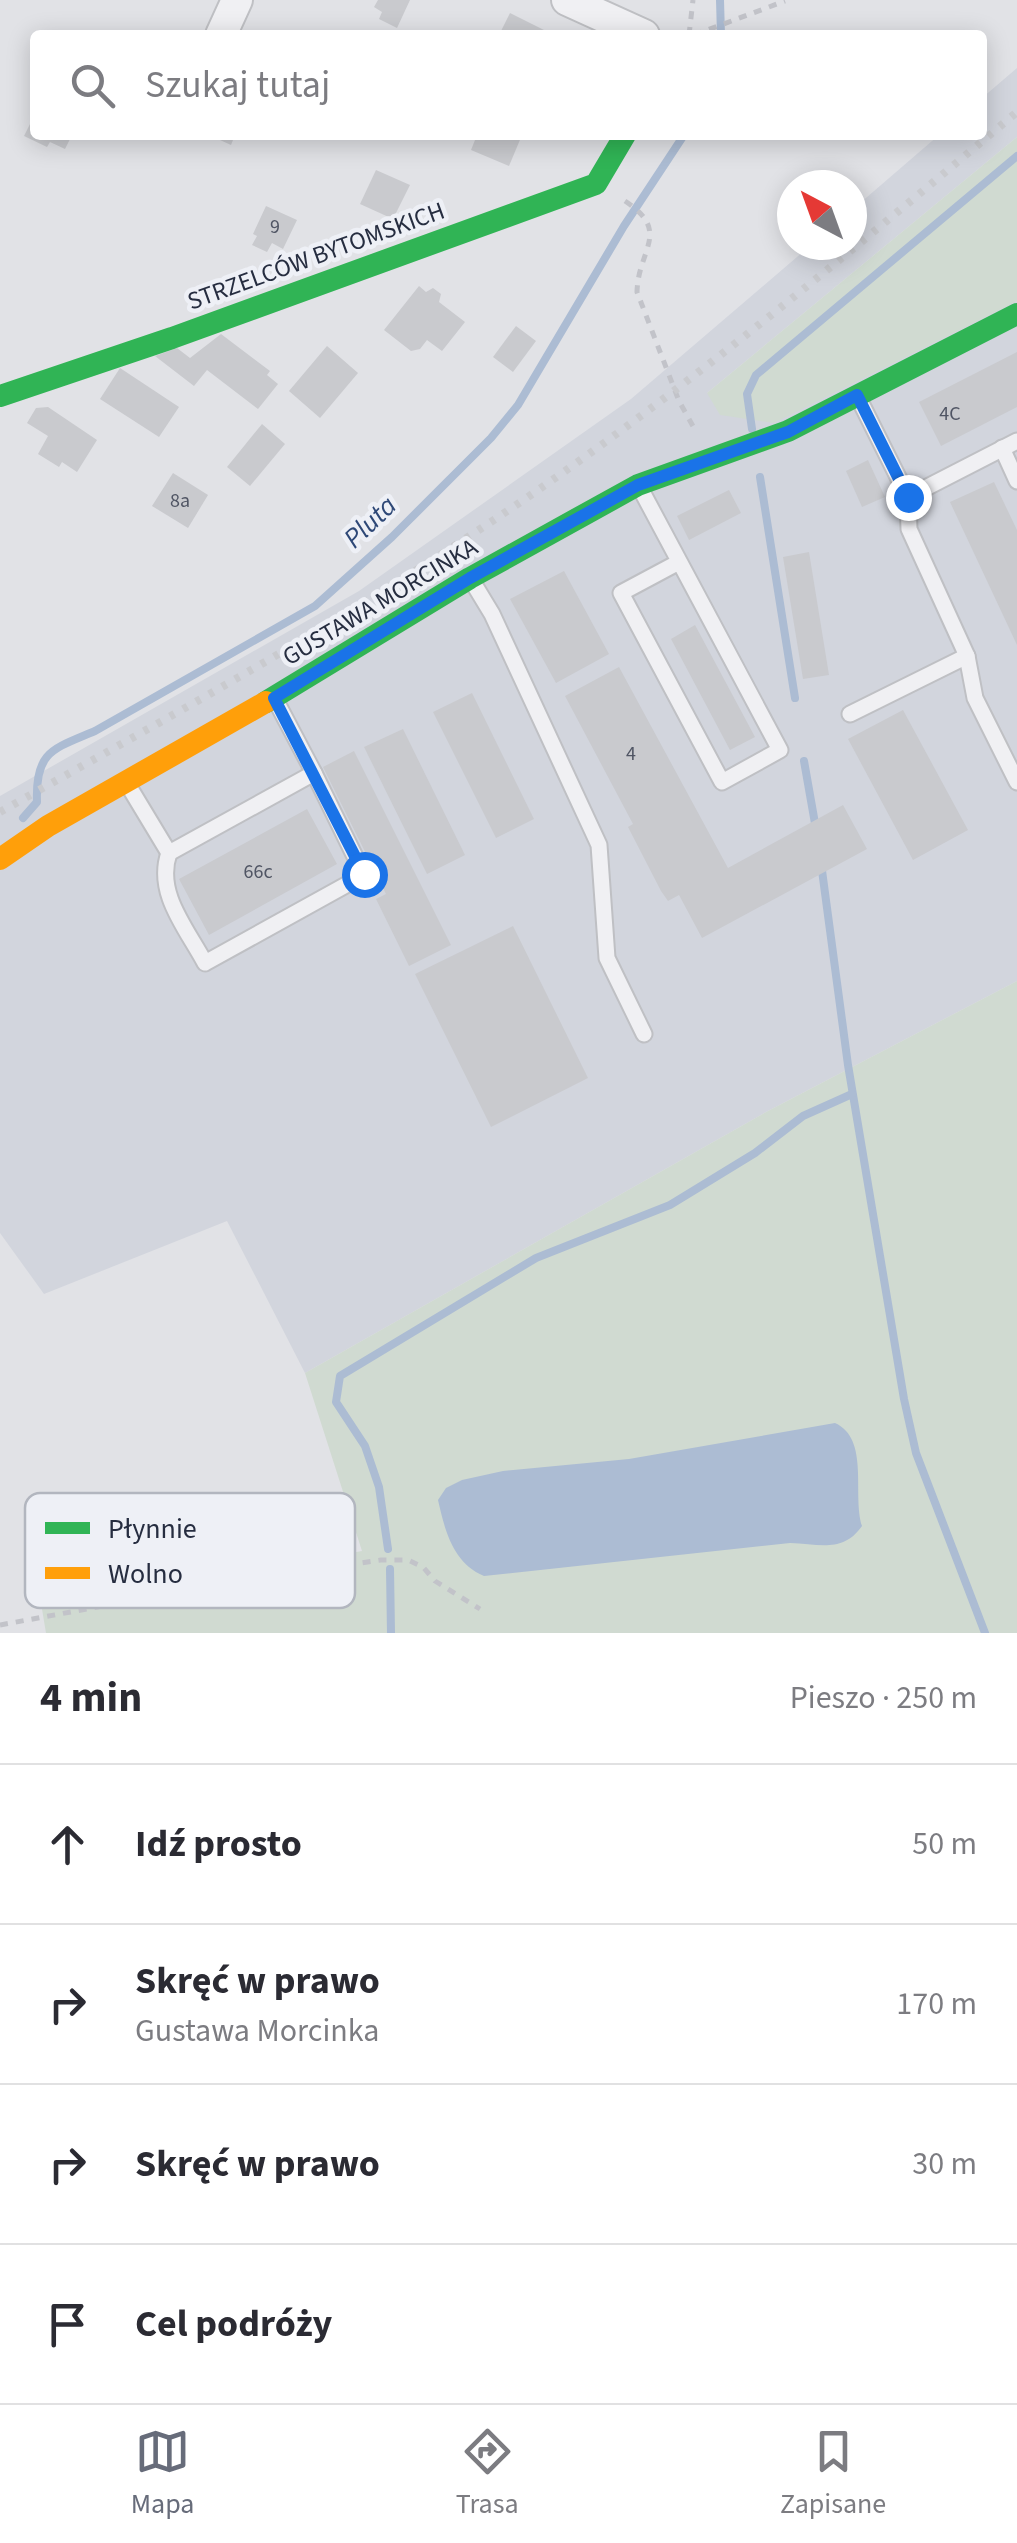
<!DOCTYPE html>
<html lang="pl">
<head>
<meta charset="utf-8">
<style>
  :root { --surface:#fff; --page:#f7f7f7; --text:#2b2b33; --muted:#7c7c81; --line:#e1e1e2; --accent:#676c7a }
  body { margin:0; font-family:"Source Sans 3",sans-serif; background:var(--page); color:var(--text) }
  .compass { position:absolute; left:777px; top:170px; width:90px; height:90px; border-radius:50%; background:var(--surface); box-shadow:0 5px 25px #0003; rotate:319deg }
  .stop { position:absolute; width:30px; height:30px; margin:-22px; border:8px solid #1a73e8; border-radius:50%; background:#fff }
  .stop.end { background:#1a73e8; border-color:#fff; box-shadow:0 2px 10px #0008 }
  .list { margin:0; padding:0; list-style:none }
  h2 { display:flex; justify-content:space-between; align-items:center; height:130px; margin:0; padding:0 40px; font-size:42px }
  h2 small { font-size:32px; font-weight:400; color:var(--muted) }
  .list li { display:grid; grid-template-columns:65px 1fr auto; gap:30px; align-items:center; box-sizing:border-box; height:160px; padding:0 40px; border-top:2px solid var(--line) }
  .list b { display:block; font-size:38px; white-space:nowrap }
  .list p { margin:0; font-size:32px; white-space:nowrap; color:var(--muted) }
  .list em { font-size:32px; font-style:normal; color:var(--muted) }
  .icon { flex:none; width:55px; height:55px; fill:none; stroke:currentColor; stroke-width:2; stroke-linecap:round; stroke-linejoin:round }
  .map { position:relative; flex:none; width:1017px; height:1633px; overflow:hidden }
  .search { position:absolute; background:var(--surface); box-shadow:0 5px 25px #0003; left:30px; right:30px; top:30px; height:110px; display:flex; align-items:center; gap:25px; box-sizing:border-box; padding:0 35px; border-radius:10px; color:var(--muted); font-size:38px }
  .sheet { height:770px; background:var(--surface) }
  nav { display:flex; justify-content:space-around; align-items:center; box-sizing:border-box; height:140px; border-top:2px solid var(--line); background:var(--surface); font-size:28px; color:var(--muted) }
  nav a { display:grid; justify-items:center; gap:5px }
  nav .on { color:var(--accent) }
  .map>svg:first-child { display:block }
  .built { fill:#d2d5dd }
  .green { fill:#d0dad1 }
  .water { fill:#acbcd3 }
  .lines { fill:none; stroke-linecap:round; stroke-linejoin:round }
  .stream { stroke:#acbcd3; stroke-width:8 }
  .building { fill:#c9cace }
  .lane-casing { stroke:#bfc0c4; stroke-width:19 }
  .street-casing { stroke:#bfc0c4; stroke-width:34 }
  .path { stroke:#c2c3c9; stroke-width:5; stroke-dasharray:8 8; stroke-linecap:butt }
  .lane { stroke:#f0f0f3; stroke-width:15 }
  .street { stroke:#f0f0f3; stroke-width:30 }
  .fast { stroke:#30b455; stroke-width:22 }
  .slow { stroke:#ff9f0a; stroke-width:22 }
  .rail { stroke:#c9cace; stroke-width:8; stroke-dasharray:5 10; stroke-linecap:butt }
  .route { stroke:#1a73e8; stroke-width:12 }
  .labels { text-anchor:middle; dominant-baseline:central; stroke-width:9; stroke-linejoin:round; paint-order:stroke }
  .number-label { font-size:20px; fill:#505564 }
  .street-label { font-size:25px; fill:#262d40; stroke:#eef0f6 }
  .water-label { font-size:28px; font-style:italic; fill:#2e4877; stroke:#eef0f6 }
  .key { fill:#eef0f6; stroke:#b2b6bf; stroke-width:2.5 }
  .key-label { font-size:28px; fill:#262d40 }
</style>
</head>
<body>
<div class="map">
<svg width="1017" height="1633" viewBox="0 0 1017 1633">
  <rect width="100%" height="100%" fill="#e1e2e6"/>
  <polygon class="built" points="1017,68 1017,137 707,393 1017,301 1017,981 766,1112 305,1373 227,1221 44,1294 0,1233 0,796 359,591 631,399 811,245 852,245 852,210 939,135 982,135 982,98"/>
  <g class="green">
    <polygon points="1017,137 1017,301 774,423 720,415 707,393"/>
    <polygon points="1017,981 1017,1633 46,1633 42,1609 362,1551 305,1373 766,1112"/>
  </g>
  <path class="water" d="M835,1423c35,16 17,71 27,103 -19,27 -42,18 -72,17l-306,33c-31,-13 -39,-45 -46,-76l8,-12 16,-8 41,-9 126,-12z"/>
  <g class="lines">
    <g class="stream">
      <polyline points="720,0 721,35"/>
      <polyline points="752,429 747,394 756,375 1017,156"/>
      <polyline points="760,477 795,698"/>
      <polyline points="804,761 816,829"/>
      <path d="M23,818l14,-16c-2,-51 16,-53 58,-71l220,-125 77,-69 99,-99 27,-33 106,-179 60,-91"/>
      <polyline points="821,863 848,1065 904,1399 916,1453 985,1633"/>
      <polyline points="388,1549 379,1487 365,1446 336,1402 340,1376 536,1258 670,1205 755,1153 803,1116 852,1094"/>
      <polyline points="390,1569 391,1633"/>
    </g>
  </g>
  <g class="building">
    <polygon points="378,0 410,0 397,28 379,19 382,12 374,7"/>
    <polygon points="510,13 554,35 499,35"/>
    <polygon points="32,120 35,121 35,135 72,135 65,149 50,142 47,147 24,136"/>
    <polygon points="209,135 235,135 231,145"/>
    <polygon points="477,135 522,135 509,166 471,150"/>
    <polygon points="376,170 410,185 393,219 360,204"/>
    <polygon points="266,206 297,220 283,249 272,243 267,252 252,245 257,236 253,234"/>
    <polygon points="419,286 426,292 433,288 441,294 439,302 465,322 442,351 427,340 420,349 411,351 384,330"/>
    <polygon points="516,326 536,341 513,372 493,357"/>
    <polygon points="221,334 270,371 267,375 278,384 258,409 207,370 194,386 155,356 177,348 190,358"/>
    <polygon points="327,346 358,373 320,418 289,391"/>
    <polygon points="1017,352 1017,407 941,446 919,402"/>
    <polygon points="120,368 179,407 159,437 100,399"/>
    <polygon points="48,407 97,440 77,472 62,462 59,467 38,454 48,436 27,423 36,408"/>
    <polygon points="262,424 285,444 250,486 227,467"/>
    <polygon points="868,460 885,497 862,507 846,471"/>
    <polygon points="173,473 208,495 188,528 152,506"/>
    <polygon points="994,482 1017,530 1017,645 950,502"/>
    <polygon points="729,490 741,513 689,540 677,516"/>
    <polygon points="809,552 829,675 803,679 783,557"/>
    <polygon points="564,571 609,654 556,683 510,599"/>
    <polygon points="695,625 755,737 730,750 671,639"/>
    <polygon points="619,667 728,868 843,805 867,849 702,938 679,895 668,901 661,891 628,827 633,824 565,696"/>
    <polygon points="472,693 534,819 496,838 433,712"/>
    <polygon points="903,710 968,830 913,860 848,739"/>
    <polygon points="403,729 465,855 427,874 364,747"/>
    <polygon points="354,751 451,945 409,966 376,899 386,894 323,767"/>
    <polygon points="307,809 337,864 209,935 179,879"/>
    <polygon points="513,926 588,1078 491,1127 415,974"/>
  </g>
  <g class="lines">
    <defs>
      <g id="lane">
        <polyline points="1002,448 1017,481"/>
        <polyline points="639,486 780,750 722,782 621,593 679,562"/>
        <polyline points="908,497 1017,441"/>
        <polyline points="472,581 492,614 599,845 607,958 644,1034"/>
        <polyline points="967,656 975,698 1017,782"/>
        <polyline points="850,714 967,656 909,529 908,497 859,399"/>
        <polyline points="128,785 169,853 314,773 276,701"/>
        <path d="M169,853c-14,40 18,76 36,110l159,-88 -50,-102"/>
      </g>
      <g id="street">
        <polyline points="567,0 644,35"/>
        <polyline points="221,35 237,0"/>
      </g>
    </defs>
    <use href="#lane" class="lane-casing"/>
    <use href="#street" class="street-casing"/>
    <g class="path">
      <polyline points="689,35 693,0"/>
      <polyline points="694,35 785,1"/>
      <path d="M625,201c47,31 13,48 12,91l42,109 15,27"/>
      <polyline points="0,1625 244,1580 381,1560 408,1560 423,1567 435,1581 480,1609"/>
    </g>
    <use href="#lane" class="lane"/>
    <use href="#street" class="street"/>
    <g class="fast">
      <polyline points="0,396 172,338 596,184 625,135"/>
      <polyline points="266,702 470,578 638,485 788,431 1017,314"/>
    </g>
    <polyline class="slow" points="0,859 48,826 266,702"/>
    <path class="rail" d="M0,812c182,-102 366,-203 538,-322 167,-116 323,-247 479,-378"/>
  </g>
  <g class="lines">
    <polyline class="route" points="364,874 274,698 470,578 638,485 788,432 857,395 908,497"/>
  </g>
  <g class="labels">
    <g class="number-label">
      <text x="275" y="227">9</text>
      <text x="950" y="414">4C</text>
      <text x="180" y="501">8a</text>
      <text x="631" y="754">4</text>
      <text x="258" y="872">66c</text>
    </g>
    <g class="street-label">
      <text transform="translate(316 256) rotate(-20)">STRZELCÓW BYTOMSKICH</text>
      <text transform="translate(380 602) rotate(-31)">GUSTAWA MORCINKA</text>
    </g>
    <g class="water-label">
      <text transform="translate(370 522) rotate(-44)">Pluta</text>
    </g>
  </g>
  <rect x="25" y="1493" width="330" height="115" rx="15" class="key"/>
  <rect x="45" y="1522" width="45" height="12" fill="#30b455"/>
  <rect x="45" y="1567" width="45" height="12" fill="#ff9f0a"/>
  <g class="key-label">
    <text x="108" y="1538">Płynnie</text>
    <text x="108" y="1583">Wolno</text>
  </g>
</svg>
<svg class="compass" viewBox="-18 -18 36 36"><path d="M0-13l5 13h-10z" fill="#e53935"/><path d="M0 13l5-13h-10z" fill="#7c7c81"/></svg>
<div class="stop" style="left:364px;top:874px"></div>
<div class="stop end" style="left:908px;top:497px"></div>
<div class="search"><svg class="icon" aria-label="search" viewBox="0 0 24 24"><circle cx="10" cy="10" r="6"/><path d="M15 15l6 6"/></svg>Szukaj tutaj</div>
</div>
<section class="sheet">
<h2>4 min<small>Pieszo · 250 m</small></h2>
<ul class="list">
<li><svg class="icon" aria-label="ahead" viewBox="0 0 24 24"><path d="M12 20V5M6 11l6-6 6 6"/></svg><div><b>Idź prosto</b></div><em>50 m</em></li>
<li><svg class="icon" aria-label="right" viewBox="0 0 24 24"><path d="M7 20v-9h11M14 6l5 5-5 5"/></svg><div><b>Skręć w prawo</b><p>Gustawa Morcinka</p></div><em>170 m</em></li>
<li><svg class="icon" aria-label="right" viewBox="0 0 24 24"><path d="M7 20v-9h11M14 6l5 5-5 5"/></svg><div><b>Skręć w prawo</b></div><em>30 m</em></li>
<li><svg class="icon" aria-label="arrive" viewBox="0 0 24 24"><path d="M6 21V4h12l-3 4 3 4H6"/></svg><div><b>Cel podróży</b></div></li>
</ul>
</section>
<nav>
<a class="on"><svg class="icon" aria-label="map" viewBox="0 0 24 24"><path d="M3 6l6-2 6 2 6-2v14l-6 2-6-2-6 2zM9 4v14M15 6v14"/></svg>Mapa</a>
<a><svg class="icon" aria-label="directions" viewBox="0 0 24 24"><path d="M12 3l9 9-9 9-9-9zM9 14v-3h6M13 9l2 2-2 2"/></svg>Trasa</a>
<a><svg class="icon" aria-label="saved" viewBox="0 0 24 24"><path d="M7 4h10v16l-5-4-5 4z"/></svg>Zapisane</a>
</nav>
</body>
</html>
